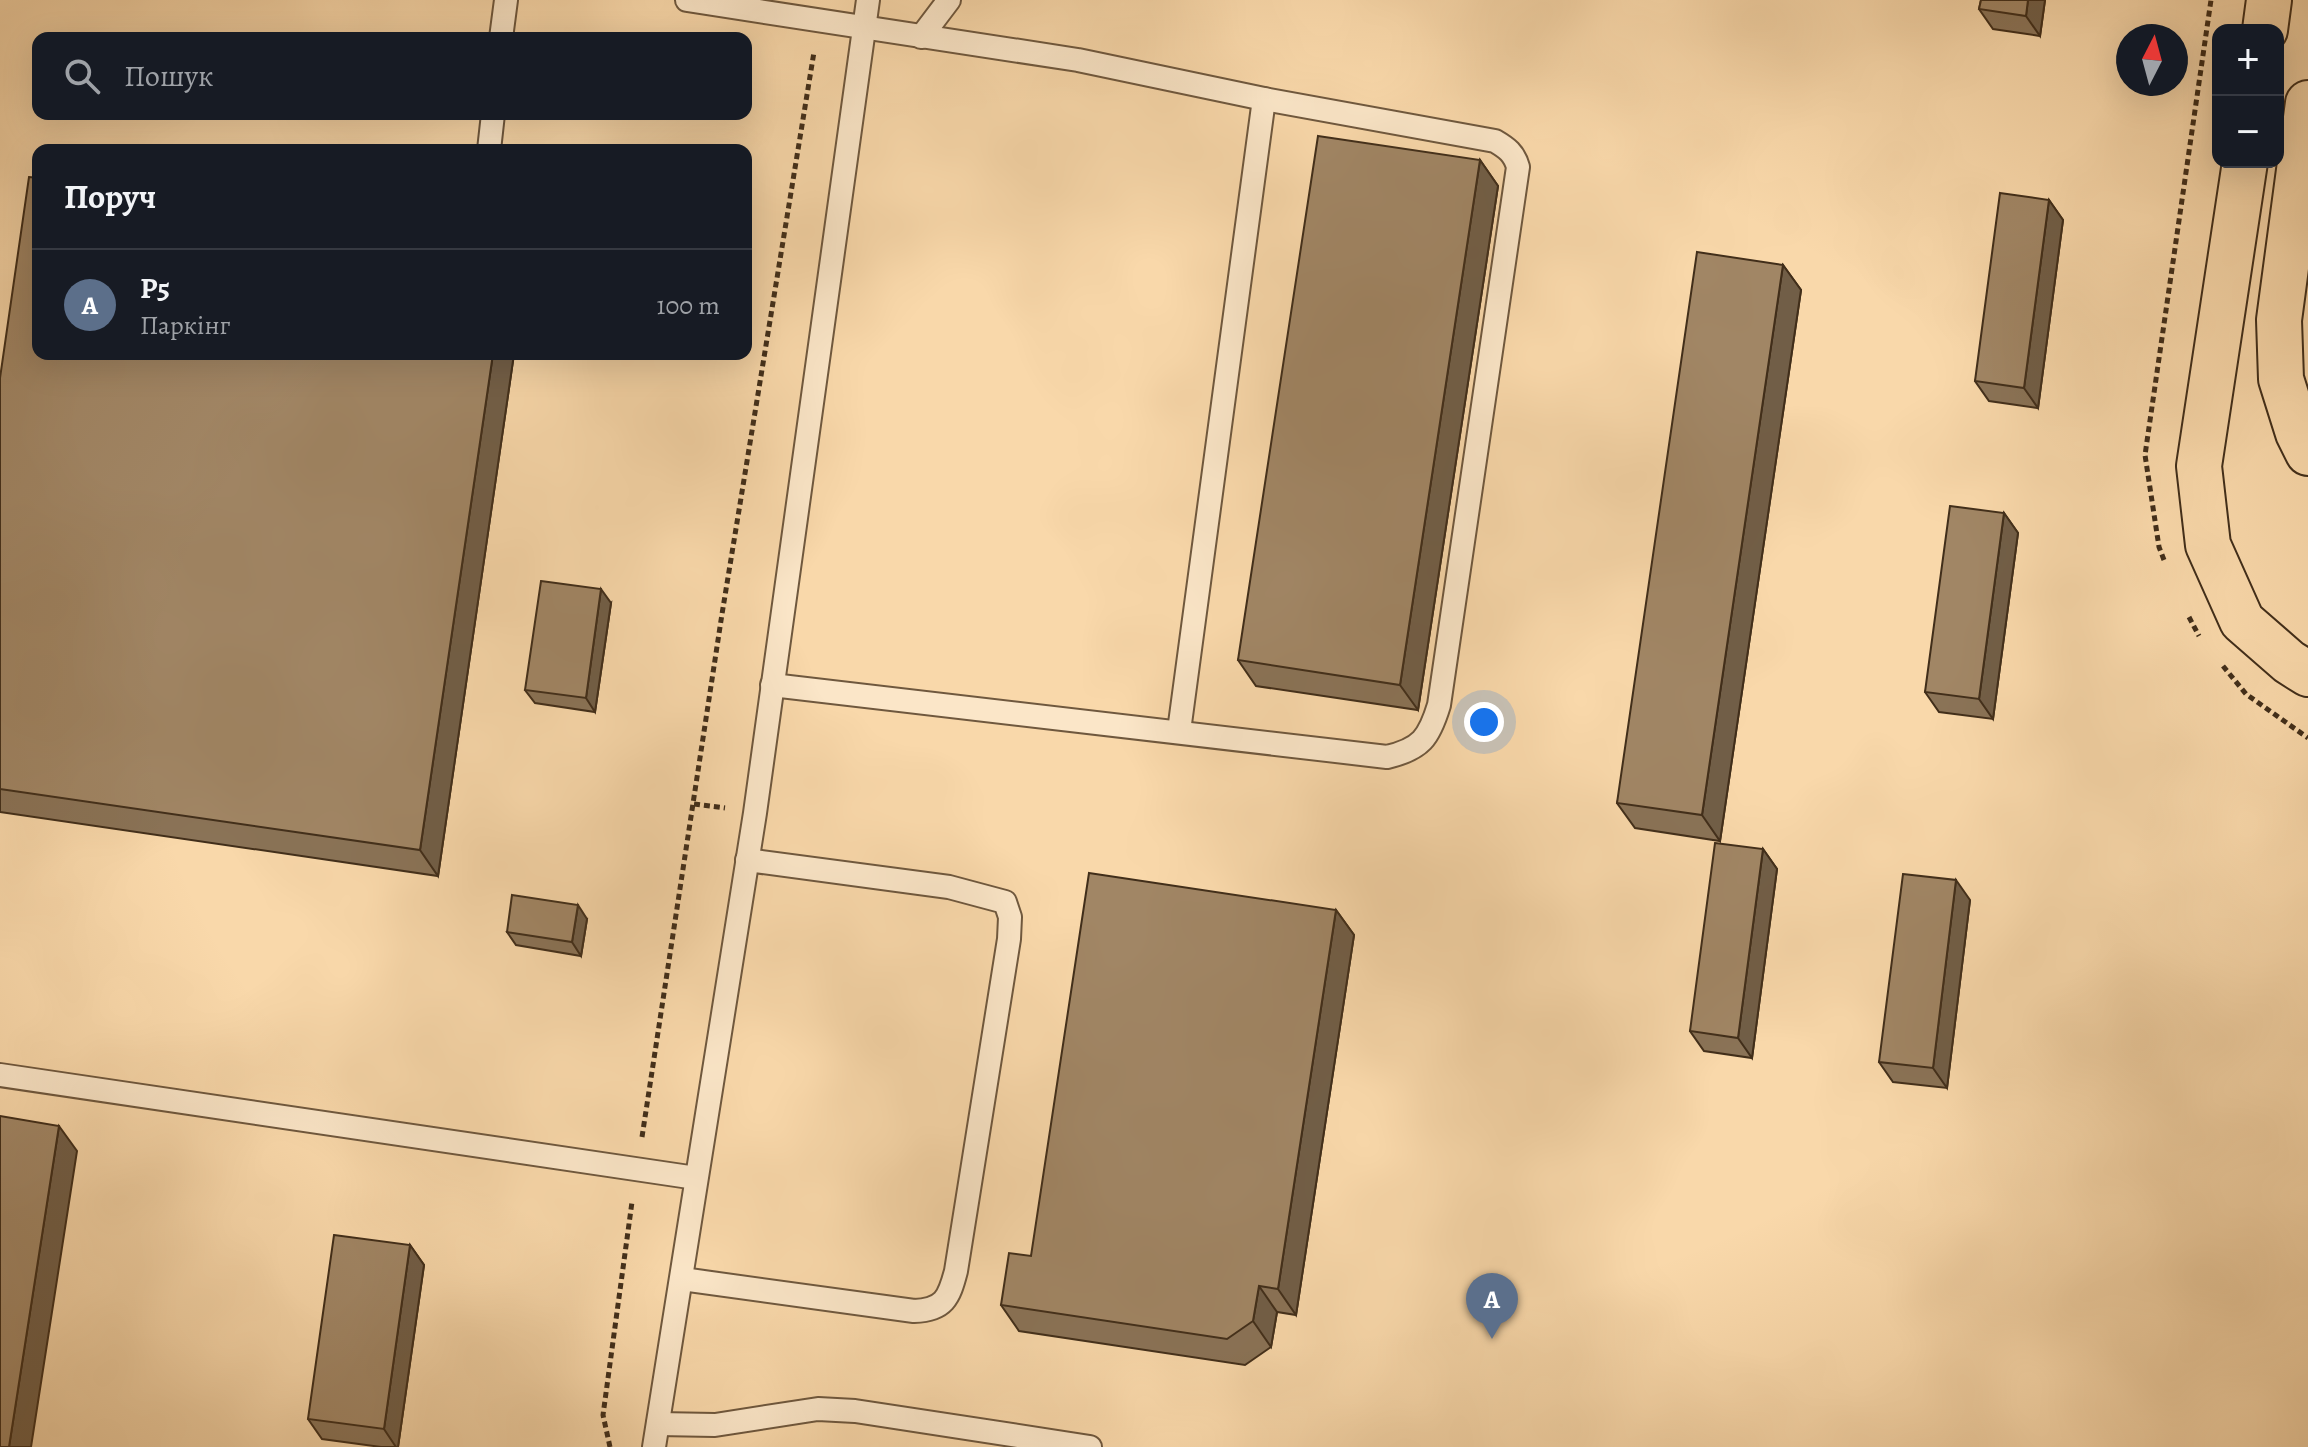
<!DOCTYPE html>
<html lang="uk">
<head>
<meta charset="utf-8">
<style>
  :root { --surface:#171b24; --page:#20242c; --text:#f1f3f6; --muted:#9ea1a6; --line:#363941; --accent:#1a73e8 }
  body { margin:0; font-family:Alegreya,serif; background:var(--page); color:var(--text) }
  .controls { position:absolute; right:24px; top:24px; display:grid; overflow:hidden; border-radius:16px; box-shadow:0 8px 32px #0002 }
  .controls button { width:72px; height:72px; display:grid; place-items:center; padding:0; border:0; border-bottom:2px solid var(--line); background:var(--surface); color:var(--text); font:40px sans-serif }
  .compass { position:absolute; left:2116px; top:24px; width:72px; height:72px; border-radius:50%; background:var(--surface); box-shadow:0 8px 32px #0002; rotate:6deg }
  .you { position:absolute; left:1484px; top:722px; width:28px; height:28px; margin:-20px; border:6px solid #fff; border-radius:50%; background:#1a73e8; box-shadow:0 0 0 12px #1a73e833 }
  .badge { display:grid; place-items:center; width:52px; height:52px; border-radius:50%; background:var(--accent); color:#fff; font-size:26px; font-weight:700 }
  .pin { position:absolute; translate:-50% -66px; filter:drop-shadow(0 2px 4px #0008) }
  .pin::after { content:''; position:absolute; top:42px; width:28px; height:24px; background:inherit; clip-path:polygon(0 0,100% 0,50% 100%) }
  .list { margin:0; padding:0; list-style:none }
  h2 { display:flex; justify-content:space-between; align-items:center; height:104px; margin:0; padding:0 32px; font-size:34px }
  h2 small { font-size:26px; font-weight:400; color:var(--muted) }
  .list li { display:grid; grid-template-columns:52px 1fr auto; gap:24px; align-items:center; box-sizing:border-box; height:112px; padding:0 32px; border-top:2px solid var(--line) }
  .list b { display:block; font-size:30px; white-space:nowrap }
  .list p { margin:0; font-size:26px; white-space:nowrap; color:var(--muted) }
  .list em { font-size:26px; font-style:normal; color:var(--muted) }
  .icon { flex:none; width:44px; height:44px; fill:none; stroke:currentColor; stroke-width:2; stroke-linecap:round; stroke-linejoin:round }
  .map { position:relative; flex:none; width:2308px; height:1447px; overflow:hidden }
  .search { position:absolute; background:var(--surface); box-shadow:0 8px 32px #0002; left:32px; top:32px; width:720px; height:88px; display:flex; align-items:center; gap:20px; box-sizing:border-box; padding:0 28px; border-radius:16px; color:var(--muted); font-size:30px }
  .panel { position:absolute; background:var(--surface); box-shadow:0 8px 32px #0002; left:32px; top:144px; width:720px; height:216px; border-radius:16px }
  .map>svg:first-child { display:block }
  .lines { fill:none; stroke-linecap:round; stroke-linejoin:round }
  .lane-casing { stroke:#6f583e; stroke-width:26 }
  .highway-casing { stroke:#412e1a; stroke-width:48 }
  .path { stroke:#412e1a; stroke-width:5; stroke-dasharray:6 4; stroke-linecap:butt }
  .lane { stroke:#fbe6c8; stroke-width:22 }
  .highway { stroke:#f9d8aa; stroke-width:44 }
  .wall { fill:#8a7357; stroke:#412e1a; stroke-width:2 }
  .shaded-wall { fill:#715e47; stroke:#412e1a; stroke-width:2 }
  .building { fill:#a18665; stroke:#412e1a; stroke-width:2 }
</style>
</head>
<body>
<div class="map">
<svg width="2308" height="1447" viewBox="0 0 2308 1447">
  <rect width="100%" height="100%" fill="#f9d8aa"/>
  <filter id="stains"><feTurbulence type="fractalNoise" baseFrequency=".0025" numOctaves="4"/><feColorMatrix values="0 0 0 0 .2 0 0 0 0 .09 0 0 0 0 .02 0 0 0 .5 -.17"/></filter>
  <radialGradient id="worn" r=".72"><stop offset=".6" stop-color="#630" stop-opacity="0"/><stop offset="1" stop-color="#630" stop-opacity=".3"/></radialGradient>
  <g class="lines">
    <defs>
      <g id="lane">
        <path d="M687,0l391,60 186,39 231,42c12,7 19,12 23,26l-79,538c-10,33 -18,44 -52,52l-615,-72"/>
        <polyline points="921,37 949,0"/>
        <polyline points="501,38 506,0"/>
        <polyline points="489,150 493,114"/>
        <polyline points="1179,731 1264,99"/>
        <polyline points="0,1075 696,1178"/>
        <path d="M682,1279l232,32c30,-1 35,-13 42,-40l53,-332 1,-22 -5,-15 -56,-15 -202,-27"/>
        <polyline points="658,1424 715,1425 818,1409 855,1411 1090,1447"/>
        <polyline points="654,1447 755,813 868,0"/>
      </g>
      <g id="highway">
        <polyline points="2265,30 2269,0"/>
        <polyline points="2308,103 2279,320 2281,379 2298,433 2308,453"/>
        <polyline points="2245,162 2199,466 2208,545 2242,621 2289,662 2308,674"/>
      </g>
    </defs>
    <use href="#lane" class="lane-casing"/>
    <use href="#highway" class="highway-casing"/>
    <g class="path">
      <polyline points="2164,560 2159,547 2145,455 2211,0"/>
      <polyline points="2189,617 2199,636"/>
      <polyline points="2223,666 2246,694 2308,738"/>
      <polyline points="694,804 725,808"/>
      <polyline points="642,1137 722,614 814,52"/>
      <polyline points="610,1447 603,1415 632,1202"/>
    </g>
    <use href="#lane" class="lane"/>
    <use href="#highway" class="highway"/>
  </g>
  <g class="wall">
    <polygon points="1981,0 2045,0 2040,36 1993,29 1979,9"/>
    <polygon points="1480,160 1498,186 1418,710 1256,686 1238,660"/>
    <polygon points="2049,200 2063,220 2038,408 1989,401 1975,381"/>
    <polygon points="1783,265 1801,290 1720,841 1635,828 1617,803"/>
    <polygon points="514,354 438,876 0,812 0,378"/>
    <polygon points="2004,513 2018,533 1993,719 1939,712 1925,692"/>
    <polygon points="611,603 595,712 535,703 525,690"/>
    <polygon points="1763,849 1777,869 1752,1058 1704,1051 1690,1031"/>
    <polygon points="1970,900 1947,1088 1893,1082 1879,1062"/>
    <polygon points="1336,910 1354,935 1296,1315 1277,1312 1271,1347 1245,1365 1019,1331 1001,1305 1031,1256"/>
    <polygon points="587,919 581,956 516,945 507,932"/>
    <polygon points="410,1245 424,1265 398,1447 381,1447 322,1439 308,1419"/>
  </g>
  <g class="shaded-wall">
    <polygon points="2028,0 2045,0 2040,36 2026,16"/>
    <polygon points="1480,160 1498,186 1418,710 1400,685"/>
    <polygon points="2049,200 2063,220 2038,408 2024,388"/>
    <polygon points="1783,265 1801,290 1720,841 1702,815"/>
    <polygon points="493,354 514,354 438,876 420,850"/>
    <polygon points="2004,513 2018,533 1993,719 1979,699"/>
    <polygon points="601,589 611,603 595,712 586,698"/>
    <polygon points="1763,849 1777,869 1752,1058 1738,1038"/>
    <polygon points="1956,880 1970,900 1947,1088 1933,1068"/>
    <polygon points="578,905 587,919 581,956 572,942"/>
    <polygon points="1336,910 1354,935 1296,1315 1278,1289"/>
    <polygon points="59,1126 77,1151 31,1447 9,1447"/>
    <polygon points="410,1245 424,1265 398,1447 396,1447 384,1429"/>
    <polygon points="1259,1286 1277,1312 1271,1347 1253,1321"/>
  </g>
  <g class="building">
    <polygon points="1981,0 2028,0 2026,16 1979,9"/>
    <polygon points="1318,136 1480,160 1400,685 1238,660"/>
    <polygon points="29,177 38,178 38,354 493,354 420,850 0,789 0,378"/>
    <polygon points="2000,193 2049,200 2024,388 1975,381"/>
    <polygon points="1697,252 1783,265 1702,815 1617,803"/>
    <polygon points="1950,506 2004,513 1979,699 1925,692"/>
    <polygon points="541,581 601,589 586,698 525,690"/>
    <polygon points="1715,843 1763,849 1738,1038 1690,1031"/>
    <polygon points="1089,873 1336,910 1278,1289 1259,1286 1253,1321 1227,1339 1001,1305 1009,1253 1031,1256"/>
    <polygon points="1903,874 1956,880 1933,1068 1879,1062"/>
    <polygon points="512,895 578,905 572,942 507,932"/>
    <polygon points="0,1116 59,1126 9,1447 0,1447"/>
    <polygon points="334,1235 410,1245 384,1429 308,1419"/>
  </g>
  <rect width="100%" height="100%" filter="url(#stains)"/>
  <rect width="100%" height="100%" fill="url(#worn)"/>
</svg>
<div class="controls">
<button>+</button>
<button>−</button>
</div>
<svg class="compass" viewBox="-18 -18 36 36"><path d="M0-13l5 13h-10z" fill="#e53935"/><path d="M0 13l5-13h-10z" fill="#9ea1a6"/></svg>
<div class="you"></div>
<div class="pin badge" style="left:1492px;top:1339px;background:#5c6f8a">A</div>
<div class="search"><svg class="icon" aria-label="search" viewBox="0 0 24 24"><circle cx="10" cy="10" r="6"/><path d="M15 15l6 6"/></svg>Пошук</div>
<section class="panel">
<h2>Поруч<small></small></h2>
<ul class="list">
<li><span class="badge" style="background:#5c6f8a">A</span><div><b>P5</b><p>Паркінг</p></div><em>100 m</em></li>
</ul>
</section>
</div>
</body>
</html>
